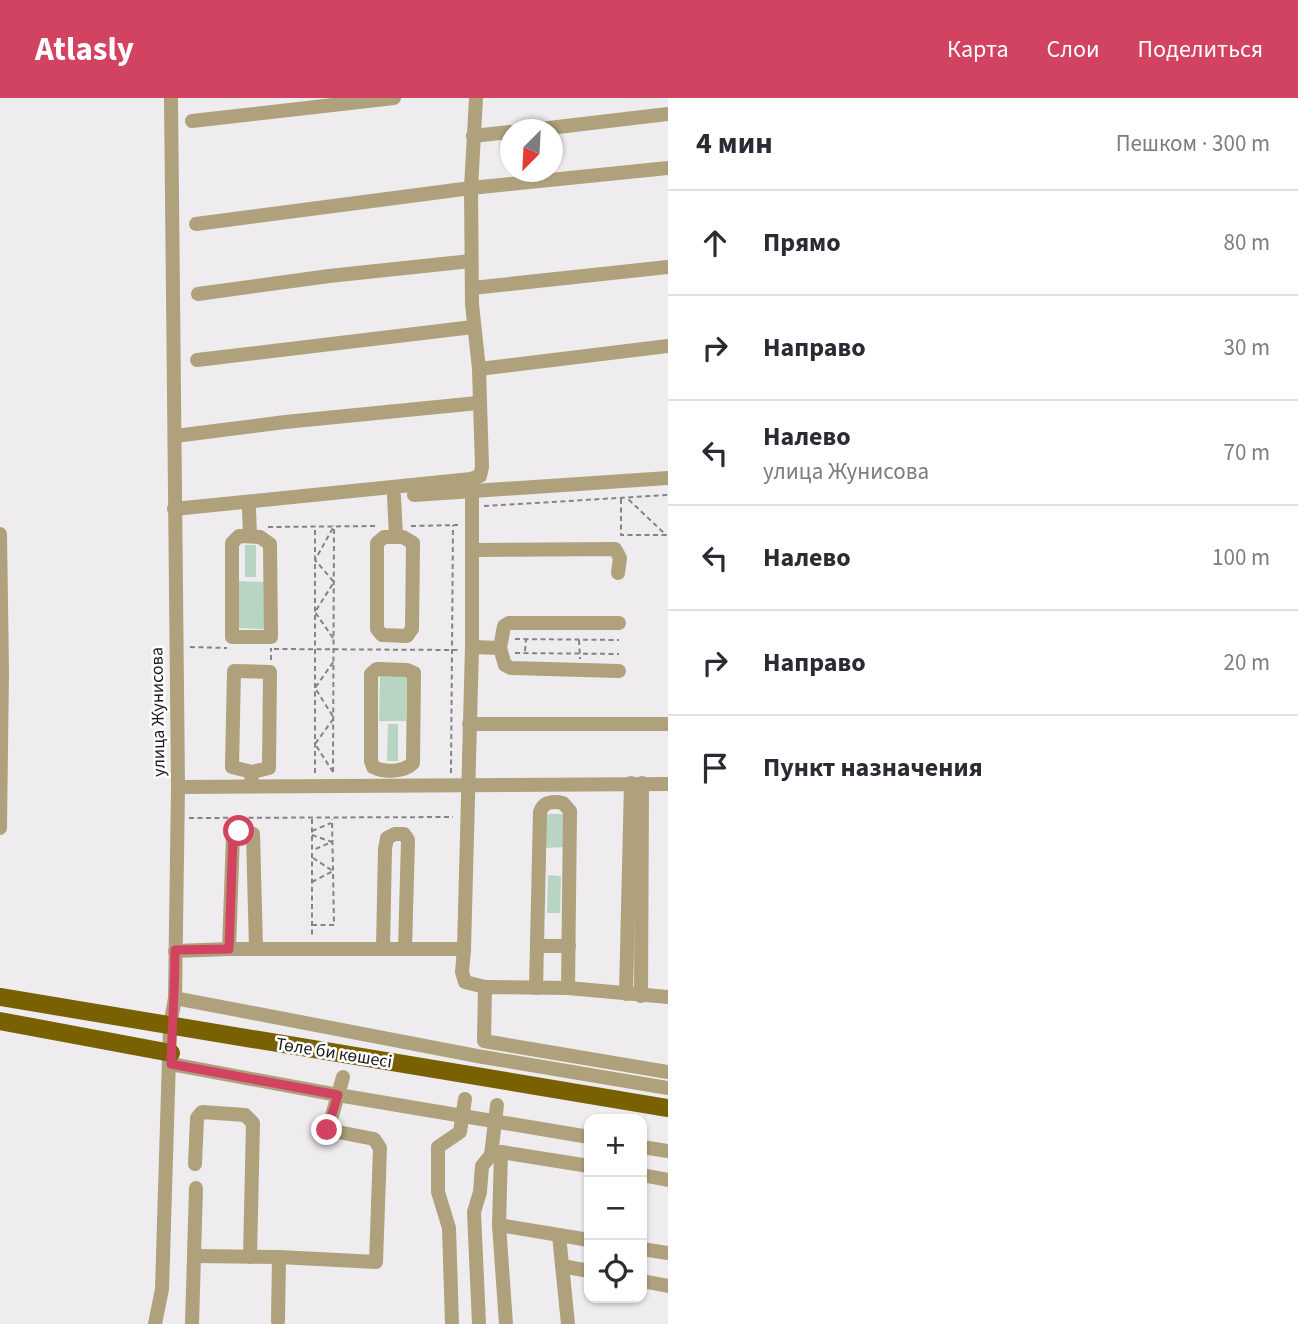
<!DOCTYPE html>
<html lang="ru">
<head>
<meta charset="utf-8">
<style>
  :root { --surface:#fff; --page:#f2f2f3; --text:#2b2b33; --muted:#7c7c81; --line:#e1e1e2; --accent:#d24261 }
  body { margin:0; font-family:"Source Sans 3",sans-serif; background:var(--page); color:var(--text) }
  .controls { position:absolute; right:21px; bottom:21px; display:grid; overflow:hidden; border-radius:14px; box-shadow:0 2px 5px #0004 }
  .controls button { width:63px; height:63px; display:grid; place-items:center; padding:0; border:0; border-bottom:2px solid var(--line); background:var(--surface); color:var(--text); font:35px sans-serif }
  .compass { position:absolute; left:500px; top:21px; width:63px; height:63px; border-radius:50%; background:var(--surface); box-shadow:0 2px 5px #0004; rotate:204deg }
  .stop { position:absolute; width:21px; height:21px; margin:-16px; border:5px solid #d24261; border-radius:50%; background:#fff }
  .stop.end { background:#d24261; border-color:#fff; box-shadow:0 2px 7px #0008 }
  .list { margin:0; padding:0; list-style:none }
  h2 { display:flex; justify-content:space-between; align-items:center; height:91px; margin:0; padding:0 28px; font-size:30px }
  h2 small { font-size:23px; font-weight:400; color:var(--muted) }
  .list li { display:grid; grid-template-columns:46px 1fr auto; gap:21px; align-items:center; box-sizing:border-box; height:105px; padding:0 28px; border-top:2px solid var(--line) }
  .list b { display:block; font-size:26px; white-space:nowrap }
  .list p { margin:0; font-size:23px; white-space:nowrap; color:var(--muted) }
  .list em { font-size:23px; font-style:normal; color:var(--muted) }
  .icon { flex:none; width:38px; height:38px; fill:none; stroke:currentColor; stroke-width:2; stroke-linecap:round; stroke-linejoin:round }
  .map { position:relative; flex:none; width:668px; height:1226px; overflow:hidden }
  header { display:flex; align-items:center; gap:42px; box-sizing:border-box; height:98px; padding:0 35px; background:var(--accent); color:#fff }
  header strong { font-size:33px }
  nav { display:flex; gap:38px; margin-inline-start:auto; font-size:24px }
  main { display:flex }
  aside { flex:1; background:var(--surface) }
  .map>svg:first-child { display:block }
  .green { fill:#b8d4c3 }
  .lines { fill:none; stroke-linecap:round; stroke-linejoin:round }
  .path { stroke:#858385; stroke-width:2; stroke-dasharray:5 3.5; stroke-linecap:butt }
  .minor { stroke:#aea17b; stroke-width:14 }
  .major { stroke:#796001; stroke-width:18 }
  .route { stroke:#d24261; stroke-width:9 }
  .labels { text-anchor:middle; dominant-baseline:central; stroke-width:5; stroke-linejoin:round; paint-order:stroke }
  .street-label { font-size:18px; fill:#1c1b1c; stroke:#fff }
</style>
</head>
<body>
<header>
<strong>Atlasly</strong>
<nav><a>Карта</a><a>Слои</a><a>Поделиться</a></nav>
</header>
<main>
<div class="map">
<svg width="668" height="1226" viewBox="0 0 668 1226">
  <rect width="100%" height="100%" fill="#efecef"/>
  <g class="green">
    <rect x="245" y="447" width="11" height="32"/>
    <polygon points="238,483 265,484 264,531 237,530"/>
    <polygon points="380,576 407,576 406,623 379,623"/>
    <polygon points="388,626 398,626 398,663 387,663"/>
    <polygon points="545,716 564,716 564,749 545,750"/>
    <polygon points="548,777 561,778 560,815 547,815"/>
  </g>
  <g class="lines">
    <g class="path">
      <polyline points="621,401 621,437 666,437 627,400"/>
      <polyline points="484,408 668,397"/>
      <polyline points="411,428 458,427"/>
      <polyline points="268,429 378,428"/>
      <polyline points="333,540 315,514 334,484 315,462 334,428"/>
      <polyline points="515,541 619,542"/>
      <polyline points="579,542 580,561"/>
      <polyline points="190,549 227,550"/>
      <polyline points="274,551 458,552"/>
      <polyline points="525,553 526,541"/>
      <polyline points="515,555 619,556"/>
      <polyline points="271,562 271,550"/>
      <polyline points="333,674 334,427"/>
      <polyline points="333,674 315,646 334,620 315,590 334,563"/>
      <polyline points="315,675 315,428"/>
      <polyline points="451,675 453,427"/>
      <polyline points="189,720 453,719"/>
      <polyline points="312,721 312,837"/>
      <polyline points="312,733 331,725"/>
      <polyline points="312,737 332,744 313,752"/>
      <polyline points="312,784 333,773 313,760"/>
      <polyline points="312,827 334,827 332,721"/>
    </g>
    <g class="minor">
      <polyline points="192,23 394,0"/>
      <polyline points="532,32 668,16"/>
      <polyline points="473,38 510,34"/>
      <polyline points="196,126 471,90 668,70"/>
      <polyline points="472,190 668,169"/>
      <polyline points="198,196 329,178 471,163"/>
      <polyline points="197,262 473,229"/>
      <polyline points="479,271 668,248"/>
      <polyline points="175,338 285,324 478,305"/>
      <polyline points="414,397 668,380"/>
      <polyline points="394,398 396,439"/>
      <polyline points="174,411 471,381 480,378 482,369 479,271 472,206 471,90 476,0"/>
      <polyline points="249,411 250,438"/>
      <polyline points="0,436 2,574 0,730"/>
      <polygon points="239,438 260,439 270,446 271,539 232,539 232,445"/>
      <polygon points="384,439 403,439 413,445 412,531 407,538 382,537 377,531 377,445"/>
      <polyline points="472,452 615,451 620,460 618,475"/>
      <polyline points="472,549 500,550 505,567 511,570 619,573"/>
      <polyline points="500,550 504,528 509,525 619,525"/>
      <path d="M377,571l30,1 7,3 -1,90c-9,9 -28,10 -40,4l-2,-6v-87z"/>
      <polyline points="469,626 668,626"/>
      <polyline points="251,688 252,674 269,670 270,574 234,573 232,669 252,674"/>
      <polyline points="178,689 668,686"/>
      <polyline points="538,848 569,848"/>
      <polyline points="383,850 385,751 387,740 395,736 404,736 408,742 405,851"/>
      <polyline points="229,851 464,851 472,549 472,392"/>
      <polyline points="464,851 462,874 465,884 485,889"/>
      <polyline points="175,853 229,851 233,737 244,733 253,736 256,850"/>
      <path d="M536,890l4,-176c4,-11 13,-11 23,-9l7,8 -2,177"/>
      <polyline points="626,896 631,685"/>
      <polyline points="641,898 642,685"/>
      <polyline points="668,899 568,890 485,889 484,943 668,974"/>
      <polyline points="175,900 483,959 668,990"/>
      <polyline points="171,966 338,997 589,1039"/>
      <polyline points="642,1049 668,1053"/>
      <polyline points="501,1054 499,1127 506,1226"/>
      <polyline points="491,1057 497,1007"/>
      <polyline points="195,1066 197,1020 202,1014 245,1017 253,1025 250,1159"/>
      <polyline points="642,1077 668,1082"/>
      <polyline points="499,1127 589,1142"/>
      <polyline points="559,1137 568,1226"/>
      <polyline points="642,1151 668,1155"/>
      <polyline points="194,1158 279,1159 278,1223"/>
      <polyline points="279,1159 376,1164 380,1050 374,1041 328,1032 343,979"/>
      <polyline points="562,1168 589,1173"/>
      <polyline points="642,1183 668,1188"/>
      <polyline points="155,1226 162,1191 170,928 175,900 178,689 171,0"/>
      <polyline points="192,1226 196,1090"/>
      <polyline points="452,1226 449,1130 438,1094 438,1049 460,1034 465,1001"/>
      <polyline points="479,1226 474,1114 480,1094 482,1068 491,1057 501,1054 589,1068"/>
    </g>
    <g class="major">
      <polyline points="0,899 668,1010"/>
      <polyline points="0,923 171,955"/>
    </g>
  </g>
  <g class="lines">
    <path class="route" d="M239,733l-6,4 -4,114 -54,1c0,38 -3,76 -4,114l167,31 -11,35"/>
  </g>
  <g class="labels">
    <g class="street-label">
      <text transform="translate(158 614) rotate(-91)">улица Жунисова</text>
      <text transform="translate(334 955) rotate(9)">Төле би көшесі</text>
    </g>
  </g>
</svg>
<div class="controls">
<button>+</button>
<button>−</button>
<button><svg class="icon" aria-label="locate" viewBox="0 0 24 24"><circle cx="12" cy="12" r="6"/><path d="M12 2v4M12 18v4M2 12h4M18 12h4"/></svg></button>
</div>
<svg class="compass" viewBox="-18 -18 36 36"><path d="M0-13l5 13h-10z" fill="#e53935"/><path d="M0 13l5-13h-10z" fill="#7c7c81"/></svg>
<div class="stop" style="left:239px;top:733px"></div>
<div class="stop end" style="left:327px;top:1032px"></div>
</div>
<aside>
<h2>4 мин<small>Пешком · 300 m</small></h2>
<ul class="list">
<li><svg class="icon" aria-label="ahead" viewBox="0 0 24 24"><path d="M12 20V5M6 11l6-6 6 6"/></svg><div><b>Прямо</b></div><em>80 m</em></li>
<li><svg class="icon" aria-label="right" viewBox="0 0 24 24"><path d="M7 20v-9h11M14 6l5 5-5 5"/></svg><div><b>Направо</b></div><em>30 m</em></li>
<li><svg class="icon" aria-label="left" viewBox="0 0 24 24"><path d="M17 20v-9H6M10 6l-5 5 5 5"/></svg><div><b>Налево</b><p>улица Жунисова</p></div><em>70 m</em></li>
<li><svg class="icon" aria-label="left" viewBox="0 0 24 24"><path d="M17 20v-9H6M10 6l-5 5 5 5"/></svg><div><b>Налево</b></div><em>100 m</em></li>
<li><svg class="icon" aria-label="right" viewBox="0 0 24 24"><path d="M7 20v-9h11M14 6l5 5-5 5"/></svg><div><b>Направо</b></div><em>20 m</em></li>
<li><svg class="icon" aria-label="arrive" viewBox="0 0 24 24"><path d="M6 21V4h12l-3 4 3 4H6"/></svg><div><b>Пункт назначения</b></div></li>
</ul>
</aside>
</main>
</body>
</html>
